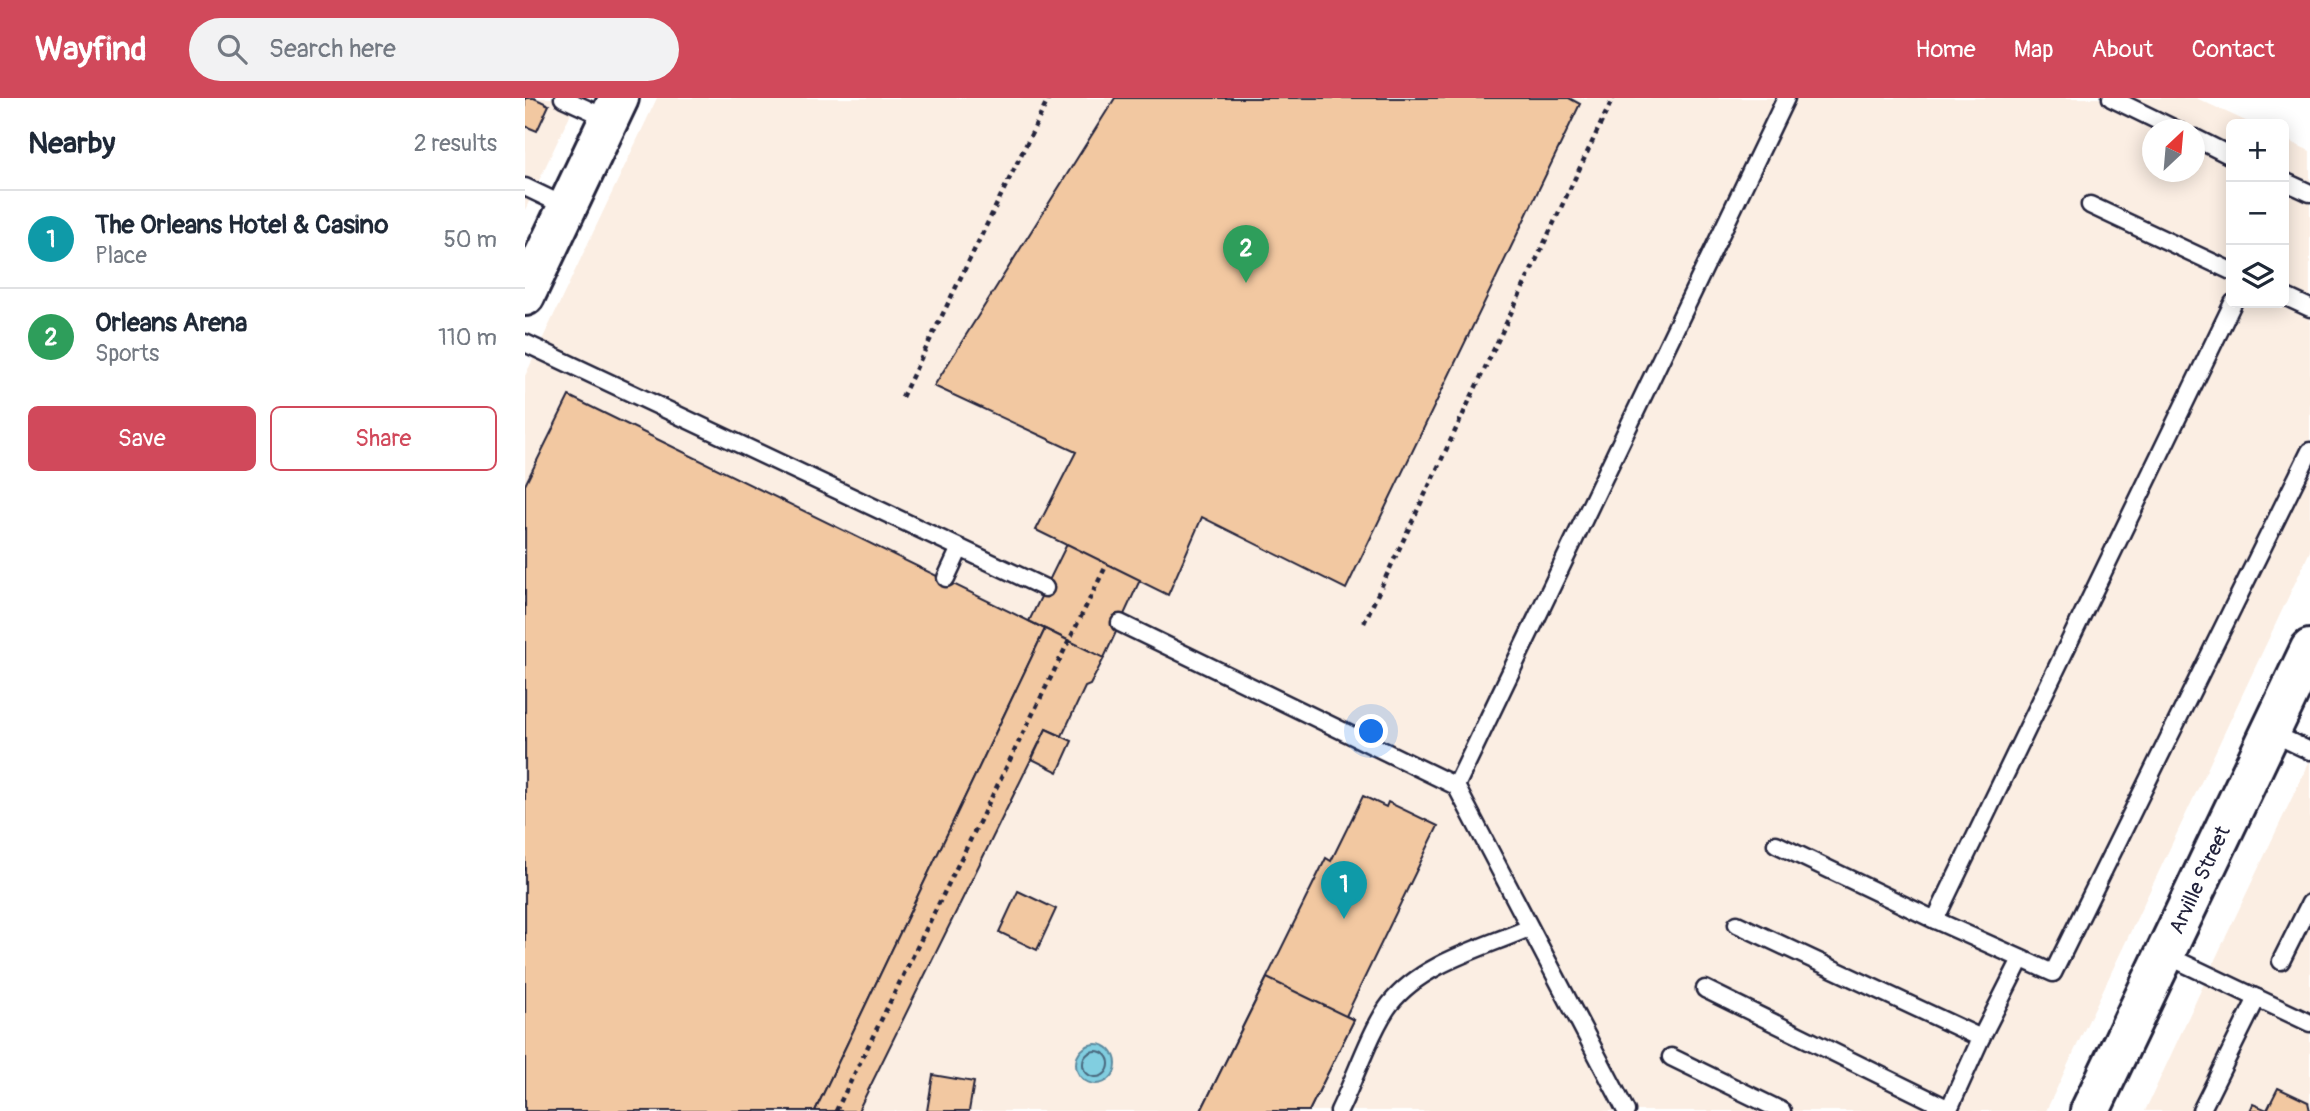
<!DOCTYPE html>
<html lang="en">
<head>
<meta charset="utf-8">
<style>
  :root { --surface:#fff; --page:#f2f2f3; --text:#1f2937; --muted:#747a83; --line:#e0e1e3; --accent:#d1495b }
  body { margin:0; font-family:Pangolin,sans-serif; background:var(--page); color:var(--text) }
  .controls { position:absolute; right:21px; top:21px; display:grid; overflow:hidden; border-radius:10px; box-shadow:0 4px 18px #0003 }
  .controls button { width:63px; height:63px; display:grid; place-items:center; padding:0; border:0; border-bottom:2px solid var(--line); background:var(--surface); color:var(--text); font:35px sans-serif }
  .compass { position:absolute; left:1617px; top:21px; width:63px; height:63px; border-radius:50%; background:var(--surface); box-shadow:0 4px 18px #0003; rotate:26deg }
  .you { position:absolute; left:847px; top:634px; width:24px; height:24px; margin:-18px; border:5px solid #fff; border-radius:50%; background:#1a73e8; box-shadow:0 0 0 10px #1a73e833 }
  .badge { display:grid; place-items:center; width:46px; height:46px; border-radius:50%; background:var(--accent); color:#fff; font-size:23px; font-weight:700 }
  .pin { position:absolute; translate:-50% -58px; filter:drop-shadow(0 2px 4px #0008) }
  .pin::after { content:''; position:absolute; top:37px; width:24px; height:21px; background:inherit; clip-path:polygon(0 0,100% 0,50% 100%) }
  .list { margin:0; padding:0; list-style:none }
  h2 { display:flex; justify-content:space-between; align-items:center; height:91px; margin:0; padding:0 28px; font-size:30px }
  h2 small { font-size:23px; font-weight:400; color:var(--muted) }
  .list li { display:grid; grid-template-columns:46px 1fr auto; gap:21px; align-items:center; box-sizing:border-box; height:98px; padding:0 28px; border-top:2px solid var(--line) }
  .list b { display:block; font-size:26px; white-space:nowrap }
  .list p { margin:0; font-size:23px; white-space:nowrap; color:var(--muted) }
  .list em { font-size:23px; font-style:normal; color:var(--muted) }
  .actions { display:flex; gap:14px; padding:21px 28px }
  .actions a { flex:1; padding:16px 0; border:2px solid var(--accent); border-radius:10px; text-align:center; font-size:24px; color:var(--accent) }
  .actions .main { background:var(--accent); color:#fff }
  .icon { flex:none; width:38px; height:38px; fill:none; stroke:currentColor; stroke-width:2; stroke-linecap:round; stroke-linejoin:round }
  .map { position:relative; flex:none; width:1785px; height:1013px; overflow:hidden }
  header { display:flex; align-items:center; gap:42px; box-sizing:border-box; height:98px; padding:0 35px; background:var(--accent); color:#fff }
  header strong { font-size:33px }
  nav { display:flex; gap:38px; margin-inline-start:auto; font-size:24px }
  .search { width:490px; height:63px; background:var(--page); display:flex; align-items:center; gap:18px; box-sizing:border-box; padding:0 24px; border-radius:38px; color:var(--muted); font-size:26px }
  main { display:flex }
  aside { flex:1; background:var(--surface) }
  .map>svg:first-child { display:block }
  .built { fill:#fbeee3; fill-rule:evenodd }
  .water { fill:#81cee0; stroke:#5b899e; stroke-width:2 }
  .lines { fill:none; stroke-linecap:round; stroke-linejoin:round }
  .shore { stroke:#48677d; stroke-width:2 }
  .building { fill:#f2c8a1; stroke:#22223b; stroke-width:2 }
  .lane-casing { stroke:#22223b; stroke-width:21 }
  .secondary-casing { stroke:#22223b; stroke-width:44 }
  .path { stroke:#22223b; stroke-width:4.5; stroke-dasharray:5 5; stroke-linecap:butt }
  .lane { stroke:#fff; stroke-width:16 }
  .secondary { stroke:#fff; stroke-width:38 }
  .path-bridge { stroke:#22223b; stroke-width:4.5; stroke-dasharray:5 5; stroke-linecap:butt }
  .labels { text-anchor:middle; dominant-baseline:central; stroke-width:6; stroke-linejoin:round; paint-order:stroke }
  .street-label { font-size:21px; fill:#22223b; stroke:#fff }
</style>
</head>
<body>
<header>
<strong>Wayfind</strong>
<div class="search"><svg class="icon" aria-label="search" viewBox="0 0 24 24"><circle cx="10" cy="10" r="6"/><path d="M15 15l6 6"/></svg>Search here</div>
<nav><a>Home</a><a>Map</a><a>About</a><a>Contact</a></nav>
</header>
<main>
<aside>
<h2>Nearby<small>2 results</small></h2>
<ul class="list">
<li><span class="badge" style="background:#0f9aa8">1</span><div><b>The Orleans Hotel &amp; Casino</b><p>Place</p></div><em>50 m</em></li>
<li><span class="badge" style="background:#2e9e5b">2</span><div><b>Orleans Arena</b><p>Sports</p></div><em>110 m</em></li>
</ul>
<div class="actions"><a class="main">Save</a><a>Share</a></div>
</aside>
<div class="map">
<svg width="1785" height="1013" viewBox="0 0 1785 1013">
  <rect width="100%" height="100%" fill="#fff"/>
  <filter id="ink" filterUnits="userSpaceOnUse"><feTurbulence type="fractalNoise" baseFrequency=".0143" numOctaves="2"/><feDisplacementMap in="SourceGraphic" scale="14" xChannelSelector="R" yChannelSelector="G"/><feConvolveMatrix kernelMatrix="1 2 1 2 8 2 1 2 1" color-interpolation-filters="sRGB"/></filter>
  <g filter="url(#ink)">
    <g class="built">
      <polygon points="0,0 53,0 0,112"/>
      <path d="M132,0h1539l56,26h-21v179h53v-164l26,12v400l-264,560h-1521v-735zM1628,32h42v42h-42z"/>
      <polygon points="1785,662 1785,1013 1620,1013 1695,851"/>
    </g>
    <circle class="water" cx="571" cy="966" r="20"/>
    <g class="lines">
      <circle class="shore" cx="571" cy="966" r="13"/>
    </g>
    <g class="building">
      <polygon points="0,0 9,0 24,7 12,33 0,28"/>
      <polygon points="590,0 1044,0 1055,6 821,491 677,419 643,497 511,432 551,354 409,288"/>
      <polygon points="44,298 520,531 290,1013 0,1013 0,387"/>
      <polygon points="542,446 615,482 579,560 504,523"/>
      <polygon points="520,531 579,560 565,587 560,589 537,638 521,631 333,1013 290,1013"/>
      <polygon points="521,631 547,643 533,674 507,661"/>
      <polygon points="838,698 861,709 863,704 913,728 821,918 829,922 784,1013 676,1013 801,760 806,763"/>
      <polygon points="493,793 531,811 512,852 474,834"/>
      <polygon points="742,880 829,922 784,1013 676,1013"/>
      <polygon points="408,977 449,984 444,1013 402,1013"/>
      <polygon points="1753,990 1783,1004 1785,1013 1725,1013 1728,1006 1742,1012"/>
    </g>
    <g class="lines">
      <defs>
        <g id="lane">
          <polyline points="38,0 84,21"/>
          <polyline points="1586,0 1652,32"/>
          <polyline points="1670,40 1706,58"/>
          <polyline points="1759,83 1785,95"/>
          <polyline points="0,89 42,109"/>
          <polyline points="1565,107 1706,173"/>
          <polyline points="1759,198 1785,210"/>
          <polyline points="0,245 520,490"/>
          <polyline points="421,480 435,450"/>
          <polyline points="595,525 931,688 1101,1013"/>
          <polyline points="1745,634 1785,653"/>
          <polyline points="931,688 1261,0"/>
          <polyline points="1251,746 1410,822 1708,205"/>
          <polyline points="1410,822 1528,875 1785,353"/>
          <polyline points="1212,826 1456,940 1496,861"/>
          <polyline points="1639,856 1732,900 1676,1013"/>
          <polyline points="1756,863 1785,805"/>
          <polyline points="1180,891 1424,1011 1456,940"/>
          <polyline points="1732,900 1785,925"/>
          <polyline points="1146,959 1257,1013"/>
          <path d="M814,1013c14,-28 33,-84 51,-107 32,-41 93,-56 139,-76"/>
        </g>
        <g id="secondary">
          <polyline points="0,198 94,0"/>
          <polyline points="1565,1013 1785,551"/>
        </g>
      </defs>
      <use href="#lane" class="lane-casing"/>
      <use href="#secondary" class="secondary-casing"/>
      <g class="path">
        <polyline points="377,299 524,0"/>
        <polyline points="839,525 1088,0"/>
      </g>
      <use href="#lane" class="lane"/>
      <use href="#secondary" class="secondary"/>
      <polyline class="path-bridge" points="311,1013 582,466"/>
    </g>
  </g>
  <g class="labels">
    <g class="street-label">
      <text transform="translate(1675 782) rotate(-65)">Arville Street</text>
    </g>
  </g>
</svg>
<div class="controls">
<button>+</button>
<button>−</button>
<button><svg class="icon" aria-label="layers" viewBox="0 0 24 24"><path d="M12 4l9 5-9 5-9-5zM3 14l9 5 9-5"/></svg></button>
</div>
<svg class="compass" viewBox="-18 -18 36 36"><path d="M0-13l5 13h-10z" fill="#e53935"/><path d="M0 13l5-13h-10z" fill="#747a83"/></svg>
<div class="you"></div>
<div class="pin badge" style="left:819px;top:821px;background:#0f9aa8">1</div>
<div class="pin badge" style="left:721px;top:185px;background:#2e9e5b">2</div>
</div>
</main>
</body>
</html>
